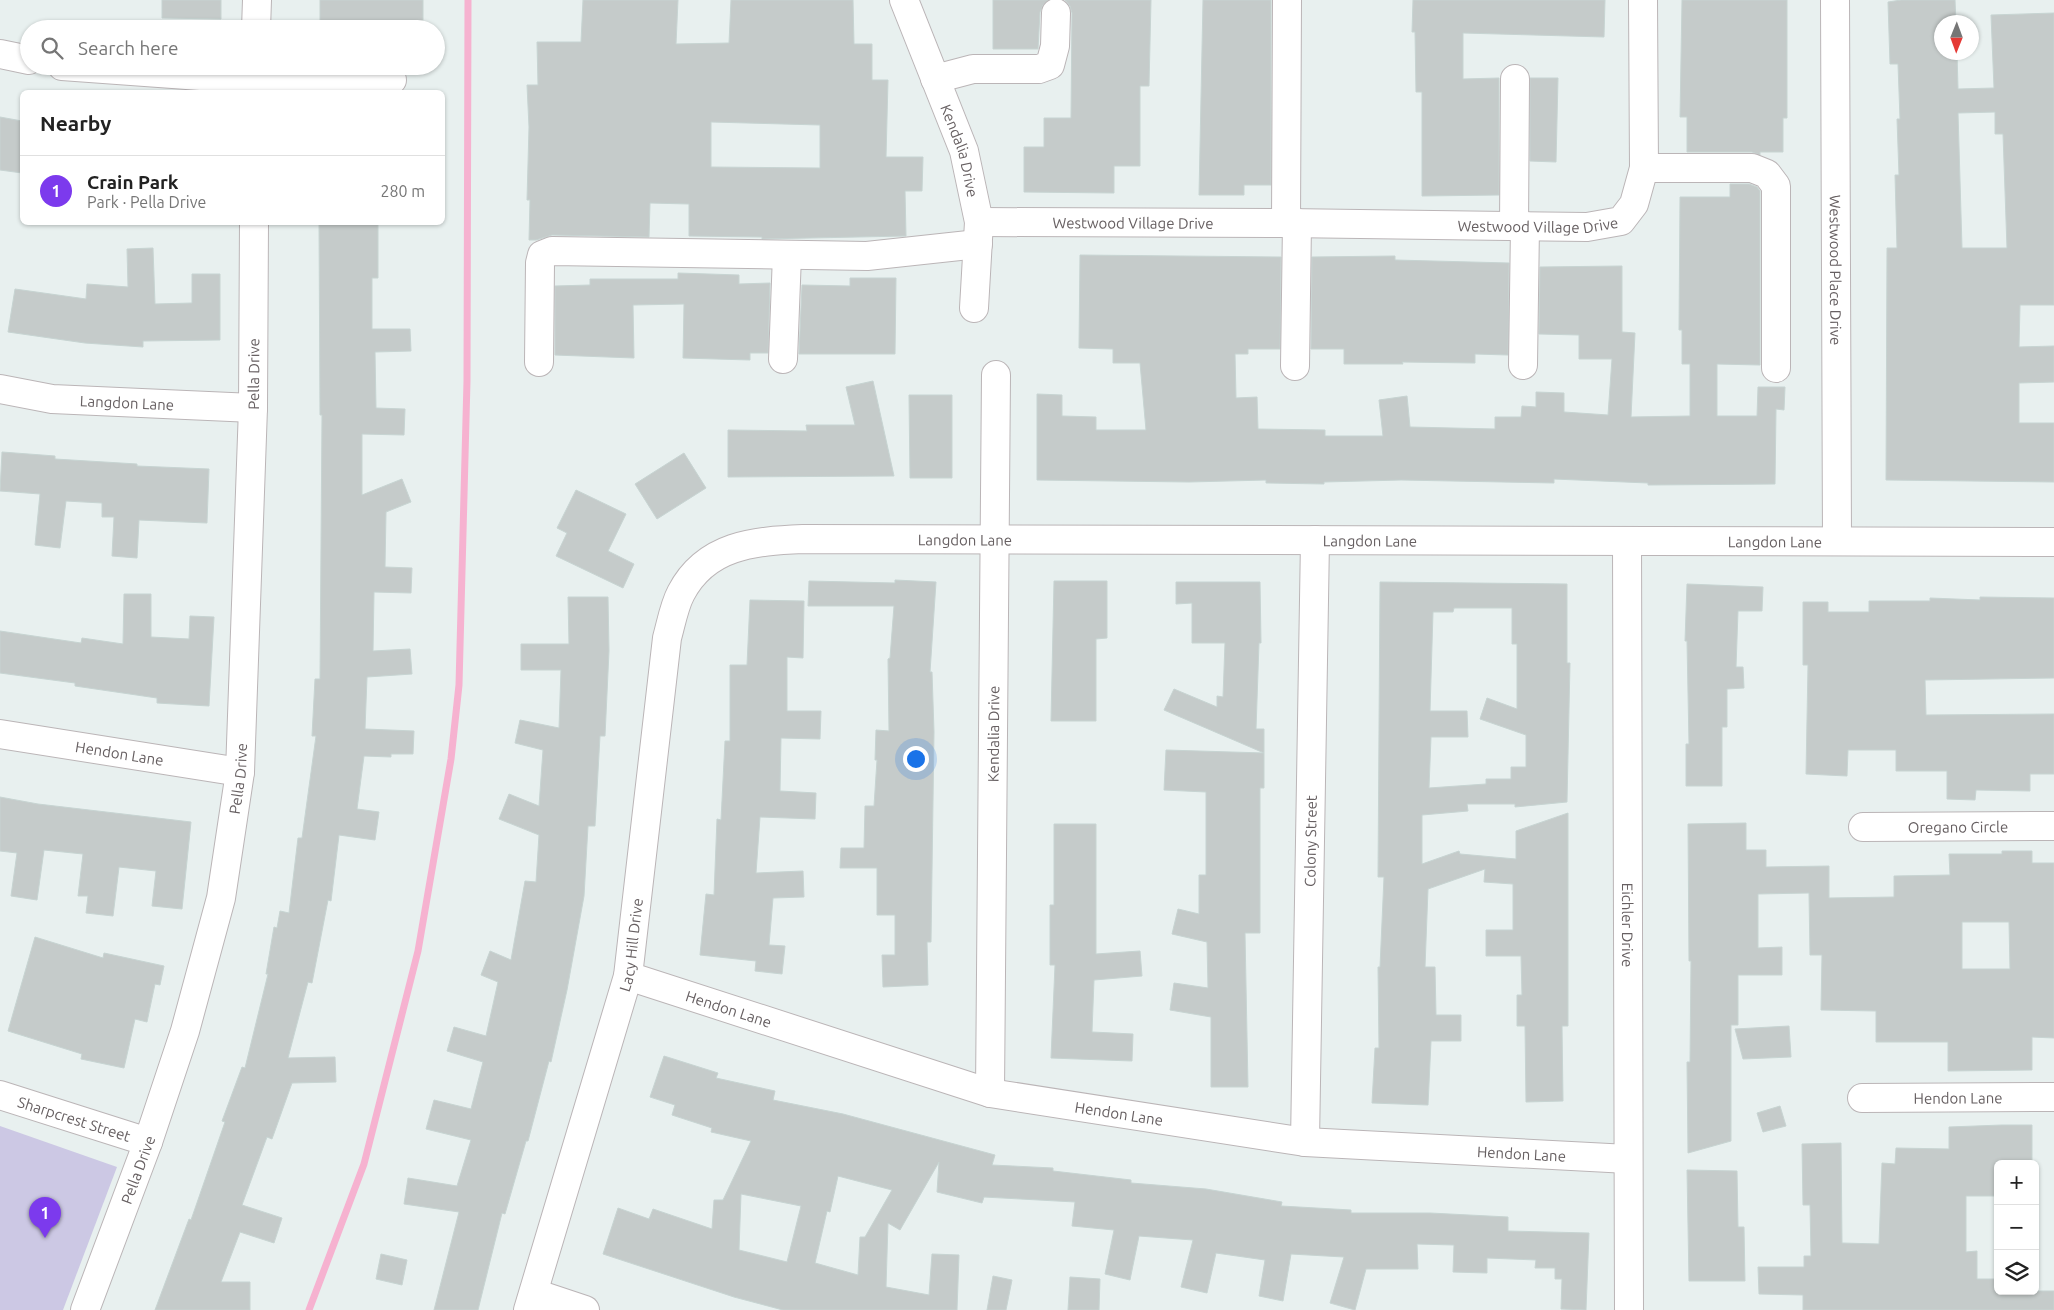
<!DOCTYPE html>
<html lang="en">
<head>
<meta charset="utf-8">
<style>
  :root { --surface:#fff; --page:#f6f6f6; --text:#222; --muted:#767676; --line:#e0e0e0; --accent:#7c3aed }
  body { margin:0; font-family:Ubuntu,sans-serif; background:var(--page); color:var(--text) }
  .controls { position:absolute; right:15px; bottom:15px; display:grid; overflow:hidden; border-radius:8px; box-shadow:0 1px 4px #0004 }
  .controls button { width:45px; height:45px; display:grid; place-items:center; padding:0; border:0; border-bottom:1px solid var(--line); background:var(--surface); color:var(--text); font:25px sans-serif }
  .compass { position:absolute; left:1934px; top:15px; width:45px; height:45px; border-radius:50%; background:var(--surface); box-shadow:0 1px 4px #0004; rotate:181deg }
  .you { position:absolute; left:915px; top:758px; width:18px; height:18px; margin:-12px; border:4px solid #fff; border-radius:50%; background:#1a73e8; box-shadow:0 0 0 8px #1a73e833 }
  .badge { display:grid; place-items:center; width:32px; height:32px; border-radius:50%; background:var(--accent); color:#fff; font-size:16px; font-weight:700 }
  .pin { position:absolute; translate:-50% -41px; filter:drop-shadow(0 1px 2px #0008) }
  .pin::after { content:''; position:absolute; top:26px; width:18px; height:15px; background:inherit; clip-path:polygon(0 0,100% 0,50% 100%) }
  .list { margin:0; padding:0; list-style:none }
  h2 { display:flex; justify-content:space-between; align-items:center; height:65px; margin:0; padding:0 20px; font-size:21px }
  h2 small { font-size:16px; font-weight:400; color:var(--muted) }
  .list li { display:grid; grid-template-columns:32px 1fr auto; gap:15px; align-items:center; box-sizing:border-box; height:70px; padding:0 20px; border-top:1px solid var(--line) }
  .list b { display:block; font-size:19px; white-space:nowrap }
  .list p { margin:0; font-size:16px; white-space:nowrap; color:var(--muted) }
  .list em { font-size:16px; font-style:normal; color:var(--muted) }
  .icon { flex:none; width:28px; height:28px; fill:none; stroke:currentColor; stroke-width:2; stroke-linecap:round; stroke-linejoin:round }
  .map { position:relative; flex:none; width:2054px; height:1310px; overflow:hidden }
  .search { position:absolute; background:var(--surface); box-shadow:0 1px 4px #0004; left:20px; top:20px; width:425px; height:55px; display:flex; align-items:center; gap:12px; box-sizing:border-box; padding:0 18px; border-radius:28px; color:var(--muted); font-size:19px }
  .panel { position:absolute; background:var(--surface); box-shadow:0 1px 4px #0004; left:20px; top:90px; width:425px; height:135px; border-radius:8px }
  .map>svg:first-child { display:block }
  .park { fill:#ccc8e4 }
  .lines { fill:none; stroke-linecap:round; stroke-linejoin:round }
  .stream { stroke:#f6b2d0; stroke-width:7 }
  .building { fill:#c5cbca; stroke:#c7d4d2; fill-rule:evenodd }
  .minor-casing { stroke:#bbb5b7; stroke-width:30 }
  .minor { stroke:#fff; stroke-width:28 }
  .labels { text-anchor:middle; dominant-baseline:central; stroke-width:4; stroke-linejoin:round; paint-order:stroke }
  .street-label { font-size:15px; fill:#676062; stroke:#fff }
</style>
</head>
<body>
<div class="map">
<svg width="2054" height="1310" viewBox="0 0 2054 1310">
  <rect width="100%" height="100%" fill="#e8f0ef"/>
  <polygon class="park" points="0,1126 117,1167 63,1310 0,1310"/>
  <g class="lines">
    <polyline class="stream" points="309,1310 364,1164 418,951 451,759 459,685 467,381 468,0"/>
  </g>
  <g class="building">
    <polygon points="162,0 221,0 221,19 162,18"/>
    <rect x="320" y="0" width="103" height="29"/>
    <path d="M583,0h95l-2,44 53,-1 2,-43h122l1,44h18v36h16l-2,77h37l-1,34h-17l1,45 -144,3v-2l-73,-1v-32l-39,-1 -1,34 -97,-2 -16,5h-7l1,-40h-3l2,-73 -2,-42h11l-1,-43h44zM711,122l109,3v43l-109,-1z"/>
    <polygon points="993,0 1048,0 1043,5 1040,12 1038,49 993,49"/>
    <polygon points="1065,0 1151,0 1149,86 1140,86 1140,166 1114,166 1114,193 1024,192 1024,147 1044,147 1044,118 1071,118 1072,13 1070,6"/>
    <polygon points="1203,0 1271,0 1271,185 1244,185 1244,195 1199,195"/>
    <polygon points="1413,0 1605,0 1604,37 1463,33 1463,79 1499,78 1499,195 1422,196 1422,92 1416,92 1415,32 1412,32"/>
    <polygon points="1682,0 1787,0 1787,118 1783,118 1783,152 1760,152 1760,155 1752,152 1687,152 1687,117 1680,117"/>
    <path d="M1901,0h54l1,22h-14v30h15l1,37 36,-1 -3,-73 63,-2v292h-34l-1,42 35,-1v36l-35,1v40h35v59l-168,-2 1,-232h10l-2,-73h4l-2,-56h3l-2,-55h-8l-2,-62zM1995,112v22h8l4,114h-45l-4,-135z"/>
    <polygon points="1530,78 1558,78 1556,162 1530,161"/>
    <polygon points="0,117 22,121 22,173 0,170"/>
    <polygon points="1730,184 1749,184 1757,187 1760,191 1760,365 1717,364 1717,416 1757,416 1758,387 1785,387 1784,410 1776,409 1775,484 1648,485 1648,483 1554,479 1554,483 1401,480 1324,482 1324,484 1266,483 1266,480 1189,482 1037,480 1037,394 1062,395 1062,416 1096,417 1096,430 1146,430 1140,363 1113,363 1113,349 1079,348 1080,255 1281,257 1280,349 1248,349 1248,354 1235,354 1236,398 1257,397 1258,429 1325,430 1325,436 1383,436 1379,400 1407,396 1410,427 1495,429 1495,417 1521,417 1522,406 1536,407 1536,392 1564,393 1564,412 1608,415 1612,359 1579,359 1579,335 1539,334 1540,267 1622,266 1622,332 1635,333 1631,417 1690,416 1690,364 1682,364 1682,330 1679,330 1680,197 1730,197"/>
    <polygon points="319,222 378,222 378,278 372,278 372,329 410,329 411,351 375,352 376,408 405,409 404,435 362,434 362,495 402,479 411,502 386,512 385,567 412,568 411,593 374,592 373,651 410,649 412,674 367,677 365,729 414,731 413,754 391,754 391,757 364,756 357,809 379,812 375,840 339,835 331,901 328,900 312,983 308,982 288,1058 335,1057 336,1082 292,1083 272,1139 267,1137 242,1205 282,1218 274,1243 240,1232 221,1282 250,1282 250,1310 155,1310 189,1219 191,1220 225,1122 222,1121 242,1067 245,1068 268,974 266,974 274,927 277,928 280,911 289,913 298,838 302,838 316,736 312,736 315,679 320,679 322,415 320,415"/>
    <polygon points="153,248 155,304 192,303 192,274 220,274 220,340 143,341 143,347 85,343 8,332 15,289 86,299 87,284 128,287 127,249"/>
    <polygon points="1395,256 1395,260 1509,263 1508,355 1475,354 1475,363 1402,362 1403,364 1344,364 1344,349 1311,349 1312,257"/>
    <polygon points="678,273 739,275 739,284 770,283 768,353 750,353 750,360 683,358 684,304 633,305 634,358 555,355 555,286 590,285 590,279 678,279"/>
    <polygon points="850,278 896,278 895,354 799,354 802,285 850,286"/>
    <polygon points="873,381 894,476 728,477 728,430 807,431 806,425 855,425 846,387"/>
    <polygon points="909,395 952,395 952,478 910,478"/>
    <polygon points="2,452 55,456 55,459 137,464 137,466 209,469 207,523 139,520 137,558 112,556 114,517 102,517 102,503 66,501 60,548 35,545 40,494 0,491"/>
    <polygon points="684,453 706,488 657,519 635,484"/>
    <polygon points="576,490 626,514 608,551 634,564 623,588 556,556 567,533 557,528"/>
    <polygon points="895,580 936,582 930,672 932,672 934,732 931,942 927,942 928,985 883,987 882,955 895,955 895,915 877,915 877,868 840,868 841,848 864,848 865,806 874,806 877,760 875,760 876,730 889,731 888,659 890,658 894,606 808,606 809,581 895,583"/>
    <polygon points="1054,581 1107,581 1107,638 1096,639 1096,721 1051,721"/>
    <polygon points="1176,582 1260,582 1261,643 1259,643 1256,729 1264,729 1264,753 1164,710 1174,689 1217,707 1217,696 1223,697 1225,643 1192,643 1192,603 1176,604"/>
    <path d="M1380,582l187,2v79h3l-3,139 -52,5v-3h-48l1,7 -46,4v49l37,-13 1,3 56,5v-28l52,-18v213h-6l1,75 -37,1 -1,-76h-8v-31h5l-1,-39h-35v-26h27v-46l-29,-2 1,-13 -57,20 -3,78h10l1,48h25v26h-30l-3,64 -56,-2 3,-55h4l-1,-81h2l4,-90h-6zM1454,608h58v36h5v65l-30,-11 -7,21 46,16v32h-15v12h-25v5l-57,4 2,-51h37l-1,-26h-37l3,-99h20z"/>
    <polygon points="1687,584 1763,587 1762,611 1738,611 1736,667 1743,667 1744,688 1727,689 1727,727 1722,727 1722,786 1686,786 1686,744 1689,744 1687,641 1685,641"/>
    <polygon points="124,594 151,594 151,637 189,639 190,616 214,617 209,706 157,703 157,698 75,686 75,683 0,673 0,631 81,643 82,638 123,644"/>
    <polygon points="568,597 608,597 609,651 605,736 600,736 595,826 588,826 584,896 567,990 551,1062 549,1061 528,1141 526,1141 505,1214 502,1213 478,1310 434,1310 459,1212 404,1204 408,1178 457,1186 471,1140 426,1129 434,1100 471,1109 483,1062 447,1051 454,1027 486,1036 498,982 481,975 490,951 511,960 525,881 536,882 539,835 499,819 509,794 539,806 543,750 515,743 520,720 559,728 561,670 521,670 521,644 569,644"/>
    <polygon points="1980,597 2054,598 2054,678 1925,680 1926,715 2054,714 2054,774 2030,774 2030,791 1976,790 1975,800 1947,799 1947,771 1896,771 1896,750 1848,750 1847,776 1806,774 1808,665 1803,665 1803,602 1828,602 1828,612 1869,612 1869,601 1930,601 1930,598 1980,600"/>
    <polygon points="750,600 804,601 803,658 787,657 787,711 821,711 820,739 781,738 780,791 816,793 815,819 760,817 756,873 803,871 804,897 773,898 769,945 785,946 782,974 755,971 756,961 700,955 706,894 714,895 717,819 721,820 725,741 730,741 730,665 747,665"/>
    <polygon points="1166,750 1264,753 1264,788 1260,788 1260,933 1245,933 1248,1087 1211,1087 1211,1017 1170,1010 1174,983 1208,988 1207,942 1172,934 1178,909 1199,914 1199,875 1206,875 1206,792 1164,790"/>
    <polygon points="0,797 38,804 191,822 182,909 152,906 156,871 119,867 113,916 86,913 88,896 78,896 83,854 44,850 37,900 11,896 17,853 0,851"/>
    <path d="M1746,823v27h20v17l63,-1v32l65,-1v-21l56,-1 -1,-21h53v-3h30v12h22v175l-22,-1v33l-84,1v-29h-72v-31l-55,-1 1,-55h-12l-1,-62 -51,1v54l24,-1v28h-44v50h-7v116l-43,12 -1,-91h3l1,-101h-2l-1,-137zM1962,922h47l1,47h-48z"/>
    <polygon points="1054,824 1096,824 1096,954 1140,951 1142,976 1094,980 1092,1032 1133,1034 1132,1061 1051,1058 1055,965 1050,965 1050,905 1054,905"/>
    <polygon points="35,937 103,958 104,953 164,966 160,985 155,984 147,1022 135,1019 124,1068 81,1059 82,1054 8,1031"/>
    <polygon points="1789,1026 1791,1057 1743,1059 1735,1029"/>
    <path d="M664,1056l54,17 -2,5 59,13 -2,9 70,14 152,41 -3,10 61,3v3l78,9v3l75,6 76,13 -1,4 70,4v3h79l78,4v14l81,2 -3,77 -25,-1 1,-30h-7v-11h-20l1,-8 -49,-2v15l-34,-1 1,-27 -37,-1 1,25h-52l-11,41 -25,-7 14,-46 -53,-3 -8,47 -24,-5 6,-36 -49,-7 -9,40 -26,-6 12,-47 -54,-4 -9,44 -25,-6 9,-44 -42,-4 3,-24 -91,-5 -2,6 -45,-11 2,-30 -39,68 -12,-7 -2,64 43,8 3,-41 27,1 -2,55h-174l-49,-13 -131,-43 15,-46 31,11 4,-10 59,20 2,-29h9l28,-59 -40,-9 1,-4 -40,-13 3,-10 -25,-8zM838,1176l54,14 -27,47h-5l-2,38 -43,-12 12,-52 3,1zM741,1194l60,12 -14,56 -48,-12z"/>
    <polygon points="1780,1106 1786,1126 1763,1132 1757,1113"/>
    <polygon points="2002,1125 2032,1125 2032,1164 1998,1164 1998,1196 1966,1196 1966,1252 1977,1251 1977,1279 1998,1279 1998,1291 2054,1291 2054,1310 1803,1310 1803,1295 1759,1294 1758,1267 1804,1267 1804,1256 1811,1256 1810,1205 1803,1205 1802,1144 1841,1143 1842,1243 1879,1244 1882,1163 1895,1164 1896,1148 1949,1149 1949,1127"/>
    <polygon points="1687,1170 1737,1171 1738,1227 1744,1227 1745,1281 1689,1281"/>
    <polygon points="381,1254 407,1260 402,1285 376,1279"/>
    <polygon points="993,1276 1012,1280 1006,1310 987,1310"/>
    <polygon points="1070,1277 1100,1279 1099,1310 1068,1310"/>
  </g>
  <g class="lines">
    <defs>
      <g id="minor">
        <path id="s1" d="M904,0l60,151 15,71 -5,86"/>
        <path id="s2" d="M1835,0l2,541"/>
        <polyline points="256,29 257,0"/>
        <polyline points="0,54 29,60"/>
        <polyline points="62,66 256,80 392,80"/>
        <polyline points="935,79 973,69 1039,69 1050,65 1055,46 1056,13"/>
        <polyline points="1644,168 1752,168 1767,174 1776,186 1776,368"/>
        <path id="s3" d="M979,222l307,1 301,4 34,-6 13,-17 10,-36 -1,-168"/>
        <polyline points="1286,223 1287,0"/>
        <polyline points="1514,226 1515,79"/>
        <polyline points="783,359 787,255"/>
        <polyline points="539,362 540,263 542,255 552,251 867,256 978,244"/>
        <polyline points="1523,365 1525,226"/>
        <polyline points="1295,366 1297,223"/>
        <path id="s4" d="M0,389l52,10 201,9"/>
        <path id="s5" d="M1627,541l2,769"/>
        <path id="s6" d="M0,734l240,38"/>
        <path id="s7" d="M1863,827l191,-1"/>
        <path id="s8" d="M628,976l362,117 315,49 323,17"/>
        <path id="s9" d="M990,1093l6,-718"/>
        <path id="s10" d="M0,1095l148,47"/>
        <path id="s11" d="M1862,1098l192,-1"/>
        <path id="s12" d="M1305,1142l10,-602"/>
        <polyline points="534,1293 585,1310"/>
        <path id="s13" d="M85,1310l63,-168 37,-111 36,-133 19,-126 13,-364 1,-186"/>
        <path id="s14" d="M528,1310l100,-334 39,-338c4,-14 7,-32 14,-45 25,-48 73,-52 122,-54l1251,3"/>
      </g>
    </defs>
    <use href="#minor" class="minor-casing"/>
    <use href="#minor" class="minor"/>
  </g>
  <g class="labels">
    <g class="street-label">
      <text stroke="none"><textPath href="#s1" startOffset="161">Kendalia Drive</textPath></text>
      <text stroke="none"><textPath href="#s3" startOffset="154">Westwood Village Drive</textPath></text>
      <text stroke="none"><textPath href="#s3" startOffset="559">Westwood Village Drive</textPath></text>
      <text stroke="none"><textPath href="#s2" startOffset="270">Westwood Place Drive</textPath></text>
      <text stroke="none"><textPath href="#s13" startOffset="960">Pella Drive</textPath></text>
      <text stroke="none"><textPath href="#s4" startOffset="128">Langdon Lane</textPath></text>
      <text stroke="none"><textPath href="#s14" startOffset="1039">Langdon Lane</textPath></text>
      <text stroke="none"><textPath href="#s14" startOffset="1444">Langdon Lane</textPath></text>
      <text stroke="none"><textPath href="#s14" startOffset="1849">Langdon Lane</textPath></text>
      <text stroke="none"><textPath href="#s9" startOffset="359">Kendalia Drive</textPath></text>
      <text stroke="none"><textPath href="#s6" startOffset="121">Hendon Lane</textPath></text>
      <text stroke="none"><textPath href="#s13" startOffset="555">Pella Drive</textPath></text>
      <text stroke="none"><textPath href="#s7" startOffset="95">Oregano Circle</textPath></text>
      <text stroke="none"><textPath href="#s12" startOffset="301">Colony Street</textPath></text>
      <text stroke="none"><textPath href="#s5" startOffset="384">Eichler Drive</textPath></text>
      <text stroke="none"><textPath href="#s14" startOffset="380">Lacy Hill Drive</textPath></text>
      <text stroke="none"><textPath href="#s8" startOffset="106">Hendon Lane</textPath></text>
      <text stroke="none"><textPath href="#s11" startOffset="96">Hendon Lane</textPath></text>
      <text stroke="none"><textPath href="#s8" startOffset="511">Hendon Lane</textPath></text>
      <text stroke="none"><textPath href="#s10" startOffset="78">Sharpcrest Street</textPath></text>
      <text stroke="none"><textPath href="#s8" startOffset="916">Hendon Lane</textPath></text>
      <text stroke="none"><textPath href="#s13" startOffset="150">Pella Drive</textPath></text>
    </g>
  </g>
</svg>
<div class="controls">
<button>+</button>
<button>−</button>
<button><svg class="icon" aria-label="layers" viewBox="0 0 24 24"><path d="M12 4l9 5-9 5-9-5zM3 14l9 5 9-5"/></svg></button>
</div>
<svg class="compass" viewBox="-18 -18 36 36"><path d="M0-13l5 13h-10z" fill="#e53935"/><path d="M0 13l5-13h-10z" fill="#767676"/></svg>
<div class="you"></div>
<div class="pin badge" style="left:45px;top:1238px">1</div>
<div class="search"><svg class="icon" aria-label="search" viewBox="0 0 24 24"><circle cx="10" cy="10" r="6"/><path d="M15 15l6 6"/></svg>Search here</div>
<section class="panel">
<h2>Nearby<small></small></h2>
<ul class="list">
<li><span class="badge">1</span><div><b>Crain Park</b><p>Park · Pella Drive</p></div><em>280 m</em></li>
</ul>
</section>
</div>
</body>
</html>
